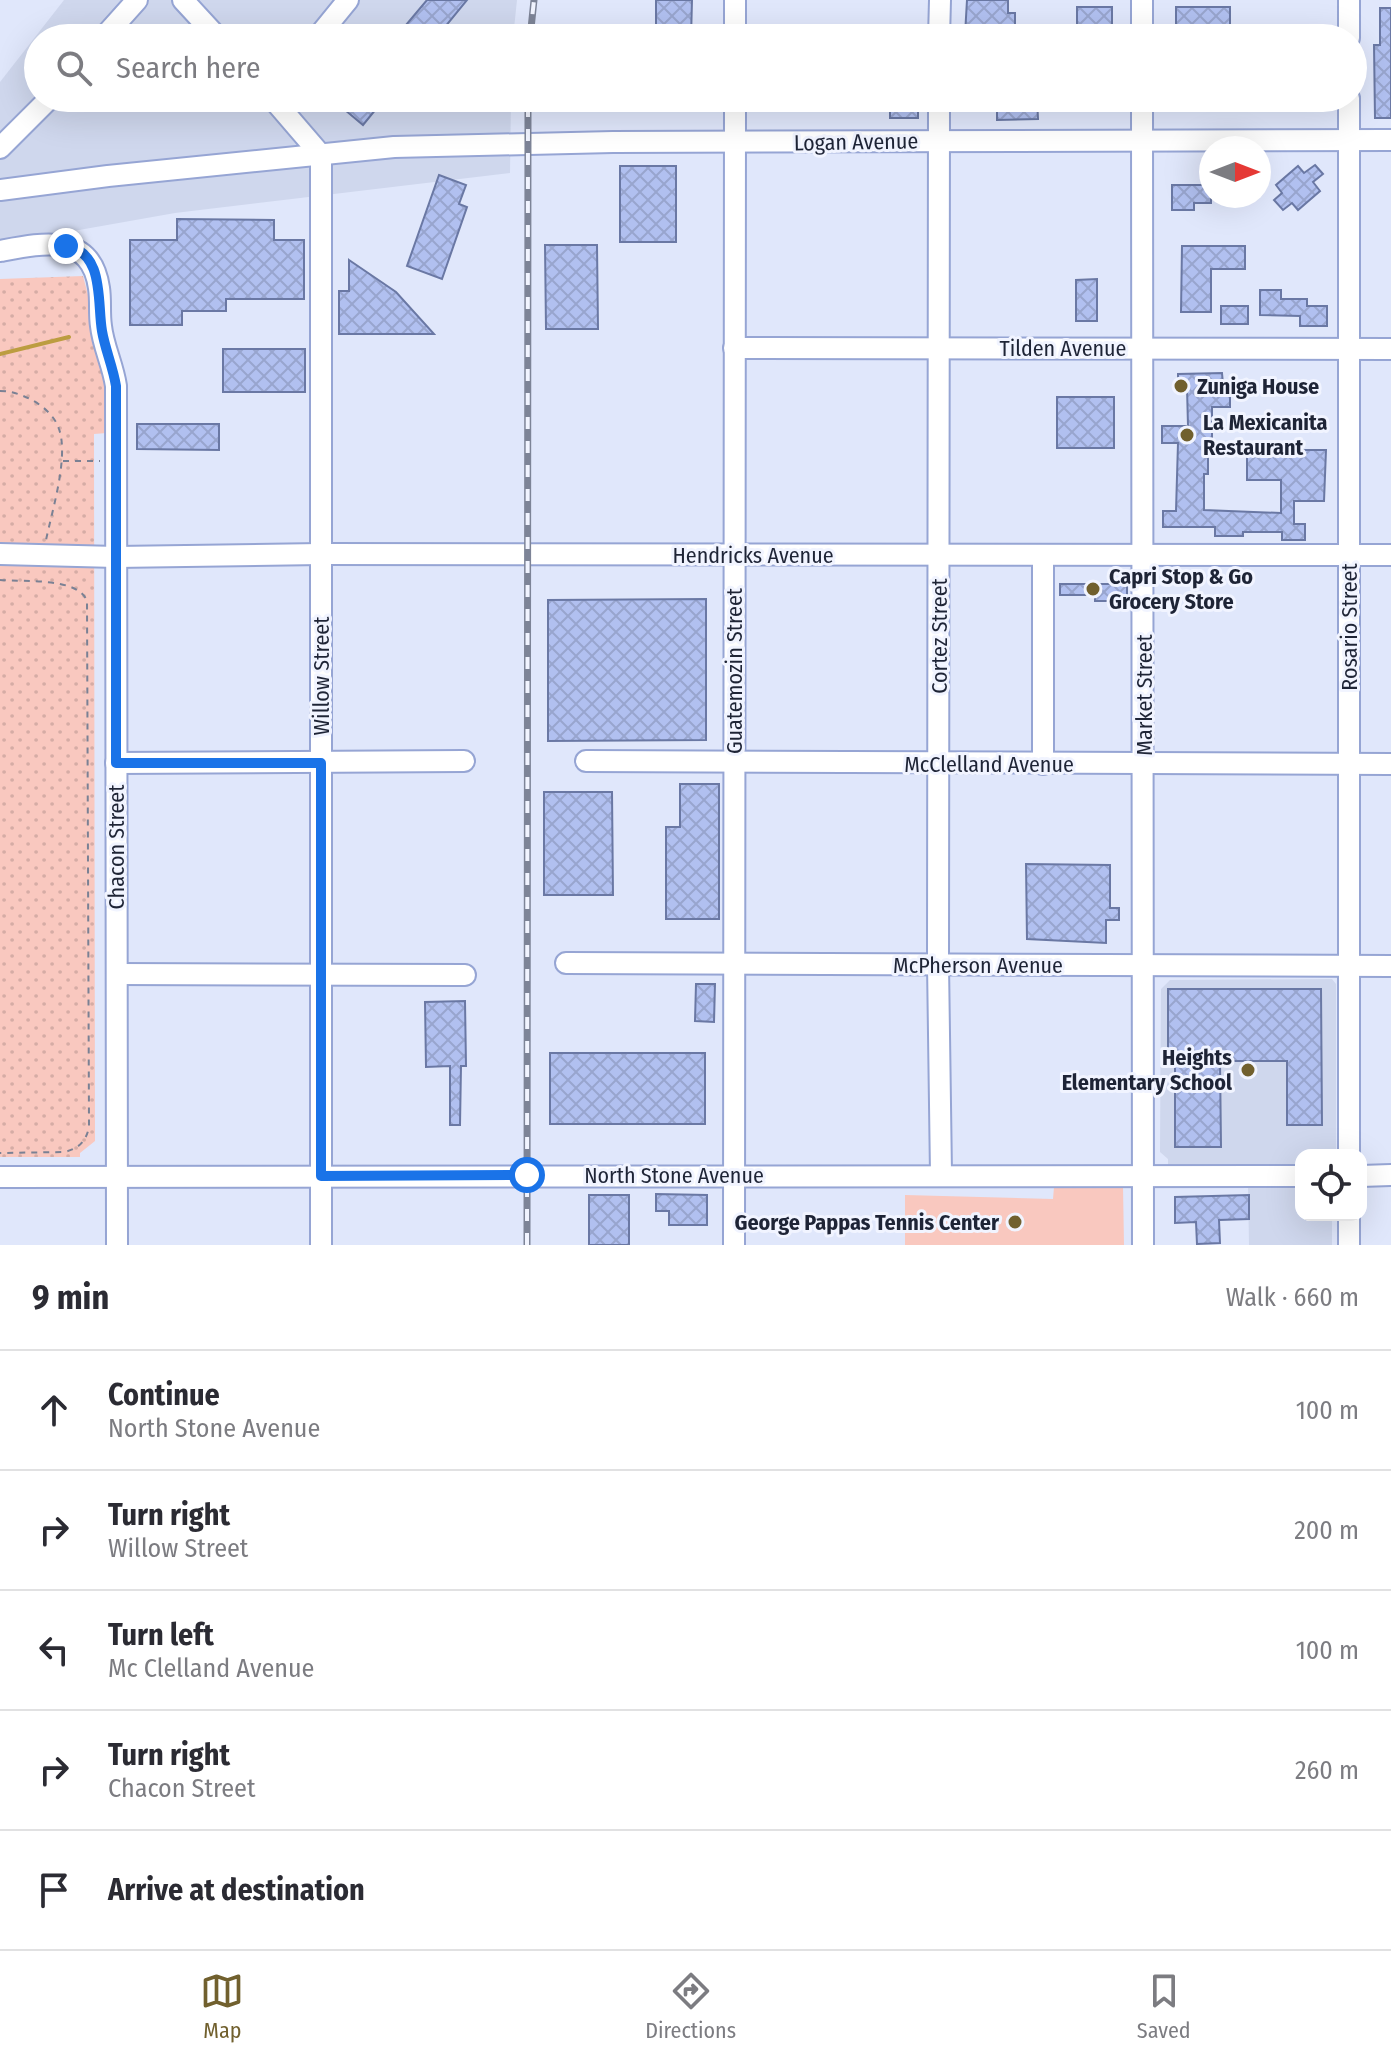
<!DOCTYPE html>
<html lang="en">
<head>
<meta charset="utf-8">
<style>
  :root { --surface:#fff; --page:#f7f7f7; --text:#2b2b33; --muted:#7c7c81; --line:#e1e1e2; --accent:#71602e }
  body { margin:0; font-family:"Fira Sans Condensed",sans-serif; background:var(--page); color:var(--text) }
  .controls { position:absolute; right:24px; bottom:24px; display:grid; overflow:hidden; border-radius:16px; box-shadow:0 8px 32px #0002 }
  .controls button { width:72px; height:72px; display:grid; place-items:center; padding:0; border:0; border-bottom:2px solid var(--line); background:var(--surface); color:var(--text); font:40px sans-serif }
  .compass { position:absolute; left:1199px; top:136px; width:72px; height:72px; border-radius:50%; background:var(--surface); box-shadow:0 8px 32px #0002; rotate:90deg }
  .stop { position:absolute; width:24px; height:24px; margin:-18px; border:6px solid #1a73e8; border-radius:50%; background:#fff }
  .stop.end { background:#1a73e8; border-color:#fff; box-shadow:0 2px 8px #0008 }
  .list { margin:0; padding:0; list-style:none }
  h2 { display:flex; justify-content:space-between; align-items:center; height:104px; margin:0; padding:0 32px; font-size:34px }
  h2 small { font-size:26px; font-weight:400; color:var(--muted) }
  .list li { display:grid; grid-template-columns:52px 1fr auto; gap:24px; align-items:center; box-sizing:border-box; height:120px; padding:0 32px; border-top:2px solid var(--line) }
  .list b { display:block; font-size:30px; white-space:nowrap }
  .list p { margin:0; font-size:26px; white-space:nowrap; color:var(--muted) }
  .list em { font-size:26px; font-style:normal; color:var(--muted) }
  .icon { flex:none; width:44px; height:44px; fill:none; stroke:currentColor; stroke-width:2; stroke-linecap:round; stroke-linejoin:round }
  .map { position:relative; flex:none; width:1391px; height:1245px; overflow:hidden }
  .search { position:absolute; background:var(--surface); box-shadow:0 8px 32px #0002; left:24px; right:24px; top:24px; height:88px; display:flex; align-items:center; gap:20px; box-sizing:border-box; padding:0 28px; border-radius:44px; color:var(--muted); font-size:30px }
  .sheet { height:704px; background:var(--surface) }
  nav { display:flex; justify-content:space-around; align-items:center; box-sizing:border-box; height:112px; border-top:2px solid var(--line); background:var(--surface); font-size:22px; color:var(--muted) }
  nav a { display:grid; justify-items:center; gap:4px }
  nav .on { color:var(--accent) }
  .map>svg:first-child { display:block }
  .built { fill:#cfd7ed }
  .grass { fill:#f9c8bf }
  .park { fill:url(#park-dots) }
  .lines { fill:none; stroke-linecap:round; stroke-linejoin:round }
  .stream { stroke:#bc9d40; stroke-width:4 }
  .building { fill:url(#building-cross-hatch); stroke:#6a78a4; stroke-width:2 }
  .minor-casing { stroke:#96a5d4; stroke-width:24 }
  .path { stroke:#7a8194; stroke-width:2; stroke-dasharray:6 6; stroke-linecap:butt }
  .minor { stroke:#fff; stroke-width:20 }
  .rail-casing { stroke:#7d8497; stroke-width:7 }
  .rail { stroke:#f1f4ff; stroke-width:4; stroke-dasharray:12; stroke-linecap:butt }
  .route { stroke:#1a73e8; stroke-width:10 }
  .poi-dot { fill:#71602e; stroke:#f1f4ff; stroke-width:3 }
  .labels { text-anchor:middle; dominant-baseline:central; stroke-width:6; stroke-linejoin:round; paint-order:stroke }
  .street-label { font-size:22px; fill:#1e2436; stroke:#f1f4ff }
  .poi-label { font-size:22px; font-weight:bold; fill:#1e2436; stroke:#f1f4ff; text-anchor:start }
</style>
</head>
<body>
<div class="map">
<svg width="1391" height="1245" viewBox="0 0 1391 1245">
  <defs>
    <pattern id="park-dots" width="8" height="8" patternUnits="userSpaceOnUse" patternTransform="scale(2)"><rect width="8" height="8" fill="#f9c8bf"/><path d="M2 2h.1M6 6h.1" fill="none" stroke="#d5aca5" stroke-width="1.8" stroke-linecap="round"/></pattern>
    <pattern id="building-cross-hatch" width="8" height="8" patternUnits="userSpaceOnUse" patternTransform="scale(2)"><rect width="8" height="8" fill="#b1c0f0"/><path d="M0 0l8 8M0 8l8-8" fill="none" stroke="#98a5ce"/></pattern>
  </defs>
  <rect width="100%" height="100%" fill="#e0e7fb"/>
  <g class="built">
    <polygon points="64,0 517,0 513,38 38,38 38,98 511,98 510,173 175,213 0,244 0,82"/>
    <polygon points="1332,979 1336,984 1336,1151 1331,1155 1301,1155 1301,1215 1332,1215 1332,1245 1249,1245 1248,1187 1168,1187 1168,1159 1160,1152 1161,989 1170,980"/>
  </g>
  <polygon class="grass" points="1123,1186 1124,1245 905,1245 905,1195 1053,1199 1054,1187"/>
  <polygon class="park" points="83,276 106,363 107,433 94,434 95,1141 80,1153 80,1157 0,1157 0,279"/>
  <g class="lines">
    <polyline class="stream" points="0,354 69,337"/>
  </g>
  <g class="building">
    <polygon points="427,0 467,0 436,38 395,38"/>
    <polygon points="656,0 692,0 691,38 656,38"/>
    <polygon points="967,0 1008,0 1008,13 1015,13 1015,34 1008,34 1008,38 970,38 970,35 965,35"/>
    <rect x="1077" y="7" width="35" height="31"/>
    <rect x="1176" y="7" width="54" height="26"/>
    <polygon points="1380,8 1391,8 1391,118 1375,118 1374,45 1380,45"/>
    <polygon points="345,98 385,98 363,125 339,105"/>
    <polygon points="963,98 1037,98 1038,119 997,120 997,111 963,111"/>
    <rect x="1067" y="98" width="44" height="11"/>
    <rect x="890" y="102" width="28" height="16"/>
    <polygon points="1315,165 1323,174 1313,182 1320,191 1298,210 1292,203 1283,210 1274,200 1282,193 1276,185 1298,166 1304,173"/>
    <rect x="620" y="166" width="56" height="76"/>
    <polygon points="439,175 466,185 459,204 467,207 442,279 407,266"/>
    <polygon points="1172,185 1211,185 1211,203 1194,203 1194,210 1172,210"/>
    <polygon points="177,219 274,220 274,240 304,240 304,299 226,299 226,311 182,311 182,325 130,325 130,240 177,240"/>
    <polygon points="545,245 597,245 598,329 546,329"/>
    <polygon points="1182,246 1245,246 1245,269 1211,269 1211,312 1181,312"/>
    <polygon points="349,260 396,292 434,334 339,334 339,291 349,291"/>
    <polygon points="1097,279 1097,321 1076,321 1076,280"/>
    <polygon points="1260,290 1281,290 1281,299 1307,299 1307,306 1327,306 1327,326 1300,326 1300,316 1260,315"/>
    <rect x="1221" y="306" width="27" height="18"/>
    <rect x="223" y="349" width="82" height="43"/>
    <polygon points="1222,373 1223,384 1230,384 1230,407 1212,407 1212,443 1208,443 1208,474 1204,474 1204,510 1281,513 1281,480 1247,480 1247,450 1326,450 1324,501 1294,501 1294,524 1305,524 1305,540 1282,540 1282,532 1243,532 1243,536 1215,536 1215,527 1163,527 1163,511 1176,511 1178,443 1162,443 1162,426 1188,426 1187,388 1178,388 1178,374"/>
    <rect x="1057" y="397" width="57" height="51"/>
    <polygon points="137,424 219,424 219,450 137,449"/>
    <polygon points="1060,584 1127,584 1127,601 1095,601 1095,595 1060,595"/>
    <polygon points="706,599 706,740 548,741 548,600"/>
    <polygon points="680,784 719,784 719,919 666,919 666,827 680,827"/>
    <polygon points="544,792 612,792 613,895 544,895"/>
    <polygon points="1026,864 1110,865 1110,908 1119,908 1119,920 1106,920 1106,943 1027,939"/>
    <polygon points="696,984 715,984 714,1022 695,1021"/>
    <polygon points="1168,989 1321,989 1322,1125 1287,1125 1287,1061 1220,1061 1221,1147 1175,1147 1175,1053 1168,1053"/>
    <polygon points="465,1001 466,1066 461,1066 460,1125 450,1125 450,1066 426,1067 425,1002"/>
    <rect x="550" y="1053" width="155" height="71"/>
    <polygon points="656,1194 707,1195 707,1225 669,1225 669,1211 656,1211"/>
    <rect x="589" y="1195" width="40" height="50"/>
    <polygon points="1249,1195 1249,1219 1219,1220 1220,1243 1197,1244 1196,1222 1175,1223 1175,1197"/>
  </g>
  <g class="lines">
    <defs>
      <g id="minor">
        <polyline points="183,0 218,38"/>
        <polyline points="735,0 735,38"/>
        <polyline points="1142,0 1142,38"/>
        <polyline points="1349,0 1349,38"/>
        <polyline points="103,38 137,0"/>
        <polyline points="317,38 348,0"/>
        <polyline points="939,38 940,0"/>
        <polyline points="272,98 321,155"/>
        <polyline points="939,98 938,964 941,1174"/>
        <polyline points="1142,98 1143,1245"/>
        <polyline points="1349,98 1349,1155"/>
        <polyline points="0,148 50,98"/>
        <polyline points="0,190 108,176 394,147 613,142 1391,140"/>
        <path d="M0,251c42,-8 91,-19 99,37 2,13 0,25 2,38 2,20 12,39 15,60l1,859"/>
        <polyline points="734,348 1391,349"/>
        <polyline points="0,554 116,557 321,554 1391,555"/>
        <polyline points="1043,555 1043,764"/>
        <polyline points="586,761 1391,764"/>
        <polyline points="116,763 464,761"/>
        <polyline points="566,963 1391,966"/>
        <polyline points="117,974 465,975"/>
        <polyline points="1361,1176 1391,1175"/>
        <polyline points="0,1177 1301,1176"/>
        <polyline points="321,1245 321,155"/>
        <polyline points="734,1245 735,98"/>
        <polyline points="1349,1245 1349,1215"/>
      </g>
    </defs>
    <use href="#minor" class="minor-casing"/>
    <g class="path">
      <path d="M0,391c10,0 20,3 30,8 12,6 25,17 29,30 10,28 -7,82 -13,111"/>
      <polyline points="63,461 100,461"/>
      <path d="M0,580c23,2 78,-3 87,21l2,526c-3,15 -11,22 -25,25l-64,1"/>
    </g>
    <use href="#minor" class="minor"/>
    <defs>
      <g id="rail">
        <polyline points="530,38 534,0"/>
        <polyline points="527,1245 528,98"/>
      </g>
    </defs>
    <use href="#rail" class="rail-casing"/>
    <use href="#rail" class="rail"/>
  </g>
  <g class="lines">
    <path class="route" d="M66,246c39,6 31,57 36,85 3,18 11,36 14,55v377h205v413l206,-1"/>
  </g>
  <g class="poi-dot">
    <circle cx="1181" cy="386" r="8"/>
    <circle cx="1187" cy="435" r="8"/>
    <circle cx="1093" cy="589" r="8"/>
    <circle cx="1248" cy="1070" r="8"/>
    <circle cx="1015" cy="1222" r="8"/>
  </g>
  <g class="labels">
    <g class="street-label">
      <text transform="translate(856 142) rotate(-1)">Logan Avenue</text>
      <text x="1063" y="348">Tilden Avenue</text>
      <text x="753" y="555">Hendricks Avenue</text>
      <text transform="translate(1349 627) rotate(-90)">Rosario Street</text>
      <text transform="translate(939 636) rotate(-90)">Cortez Street</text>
      <text transform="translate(734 671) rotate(-90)">Guatemozin Street</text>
      <text transform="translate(321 676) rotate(-90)">Willow Street</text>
      <text transform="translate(1144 695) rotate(-90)">Market Street</text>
      <text x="989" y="764">McClelland Avenue</text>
      <text transform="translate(116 847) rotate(-90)">Chacon Street</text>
      <text x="978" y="965">McPherson Avenue</text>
      <text x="674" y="1175">North Stone Avenue</text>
    </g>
    <g class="poi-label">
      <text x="1197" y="386">Zuniga House</text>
      <text x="1203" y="422">La Mexicanita<tspan x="1203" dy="25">Restaurant</tspan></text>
      <text x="1109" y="576">Capri Stop &amp; Go<tspan x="1109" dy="25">Grocery Store</tspan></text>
      <text x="1232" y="1057" text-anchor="end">Heights<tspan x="1232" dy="25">Elementary School</tspan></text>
      <text x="999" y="1222" text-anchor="end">George Pappas Tennis Center</text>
    </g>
  </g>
</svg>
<div class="controls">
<button><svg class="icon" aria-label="locate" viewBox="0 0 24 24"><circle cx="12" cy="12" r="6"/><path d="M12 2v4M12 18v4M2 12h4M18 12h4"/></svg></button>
</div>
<svg class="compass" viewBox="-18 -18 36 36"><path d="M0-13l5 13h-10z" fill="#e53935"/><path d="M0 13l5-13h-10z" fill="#7c7c81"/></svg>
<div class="stop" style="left:527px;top:1175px"></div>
<div class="stop end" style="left:66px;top:246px"></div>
<div class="search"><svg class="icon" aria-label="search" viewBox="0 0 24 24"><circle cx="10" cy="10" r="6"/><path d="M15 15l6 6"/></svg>Search here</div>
</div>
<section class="sheet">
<h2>9 min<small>Walk · 660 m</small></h2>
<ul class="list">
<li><svg class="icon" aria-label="ahead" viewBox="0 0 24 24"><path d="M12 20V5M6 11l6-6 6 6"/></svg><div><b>Continue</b><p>North Stone Avenue</p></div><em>100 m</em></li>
<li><svg class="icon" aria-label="right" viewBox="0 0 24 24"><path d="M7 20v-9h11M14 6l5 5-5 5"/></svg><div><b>Turn right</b><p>Willow Street</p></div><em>200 m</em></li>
<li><svg class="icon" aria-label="left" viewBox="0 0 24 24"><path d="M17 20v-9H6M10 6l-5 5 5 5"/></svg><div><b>Turn left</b><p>Mc Clelland Avenue</p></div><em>100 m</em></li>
<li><svg class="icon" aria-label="right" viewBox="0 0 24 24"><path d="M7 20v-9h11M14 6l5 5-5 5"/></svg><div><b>Turn right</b><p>Chacon Street</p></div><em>260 m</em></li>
<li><svg class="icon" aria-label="arrive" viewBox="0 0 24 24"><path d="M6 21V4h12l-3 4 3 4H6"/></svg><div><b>Arrive at destination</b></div></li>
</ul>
</section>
<nav>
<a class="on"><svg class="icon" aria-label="map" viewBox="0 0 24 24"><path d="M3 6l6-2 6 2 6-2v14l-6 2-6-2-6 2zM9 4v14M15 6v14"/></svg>Map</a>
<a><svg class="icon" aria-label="directions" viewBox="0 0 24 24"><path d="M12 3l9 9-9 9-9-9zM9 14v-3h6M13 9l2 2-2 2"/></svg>Directions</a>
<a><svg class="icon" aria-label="saved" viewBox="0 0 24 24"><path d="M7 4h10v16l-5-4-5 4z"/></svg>Saved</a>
</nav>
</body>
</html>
